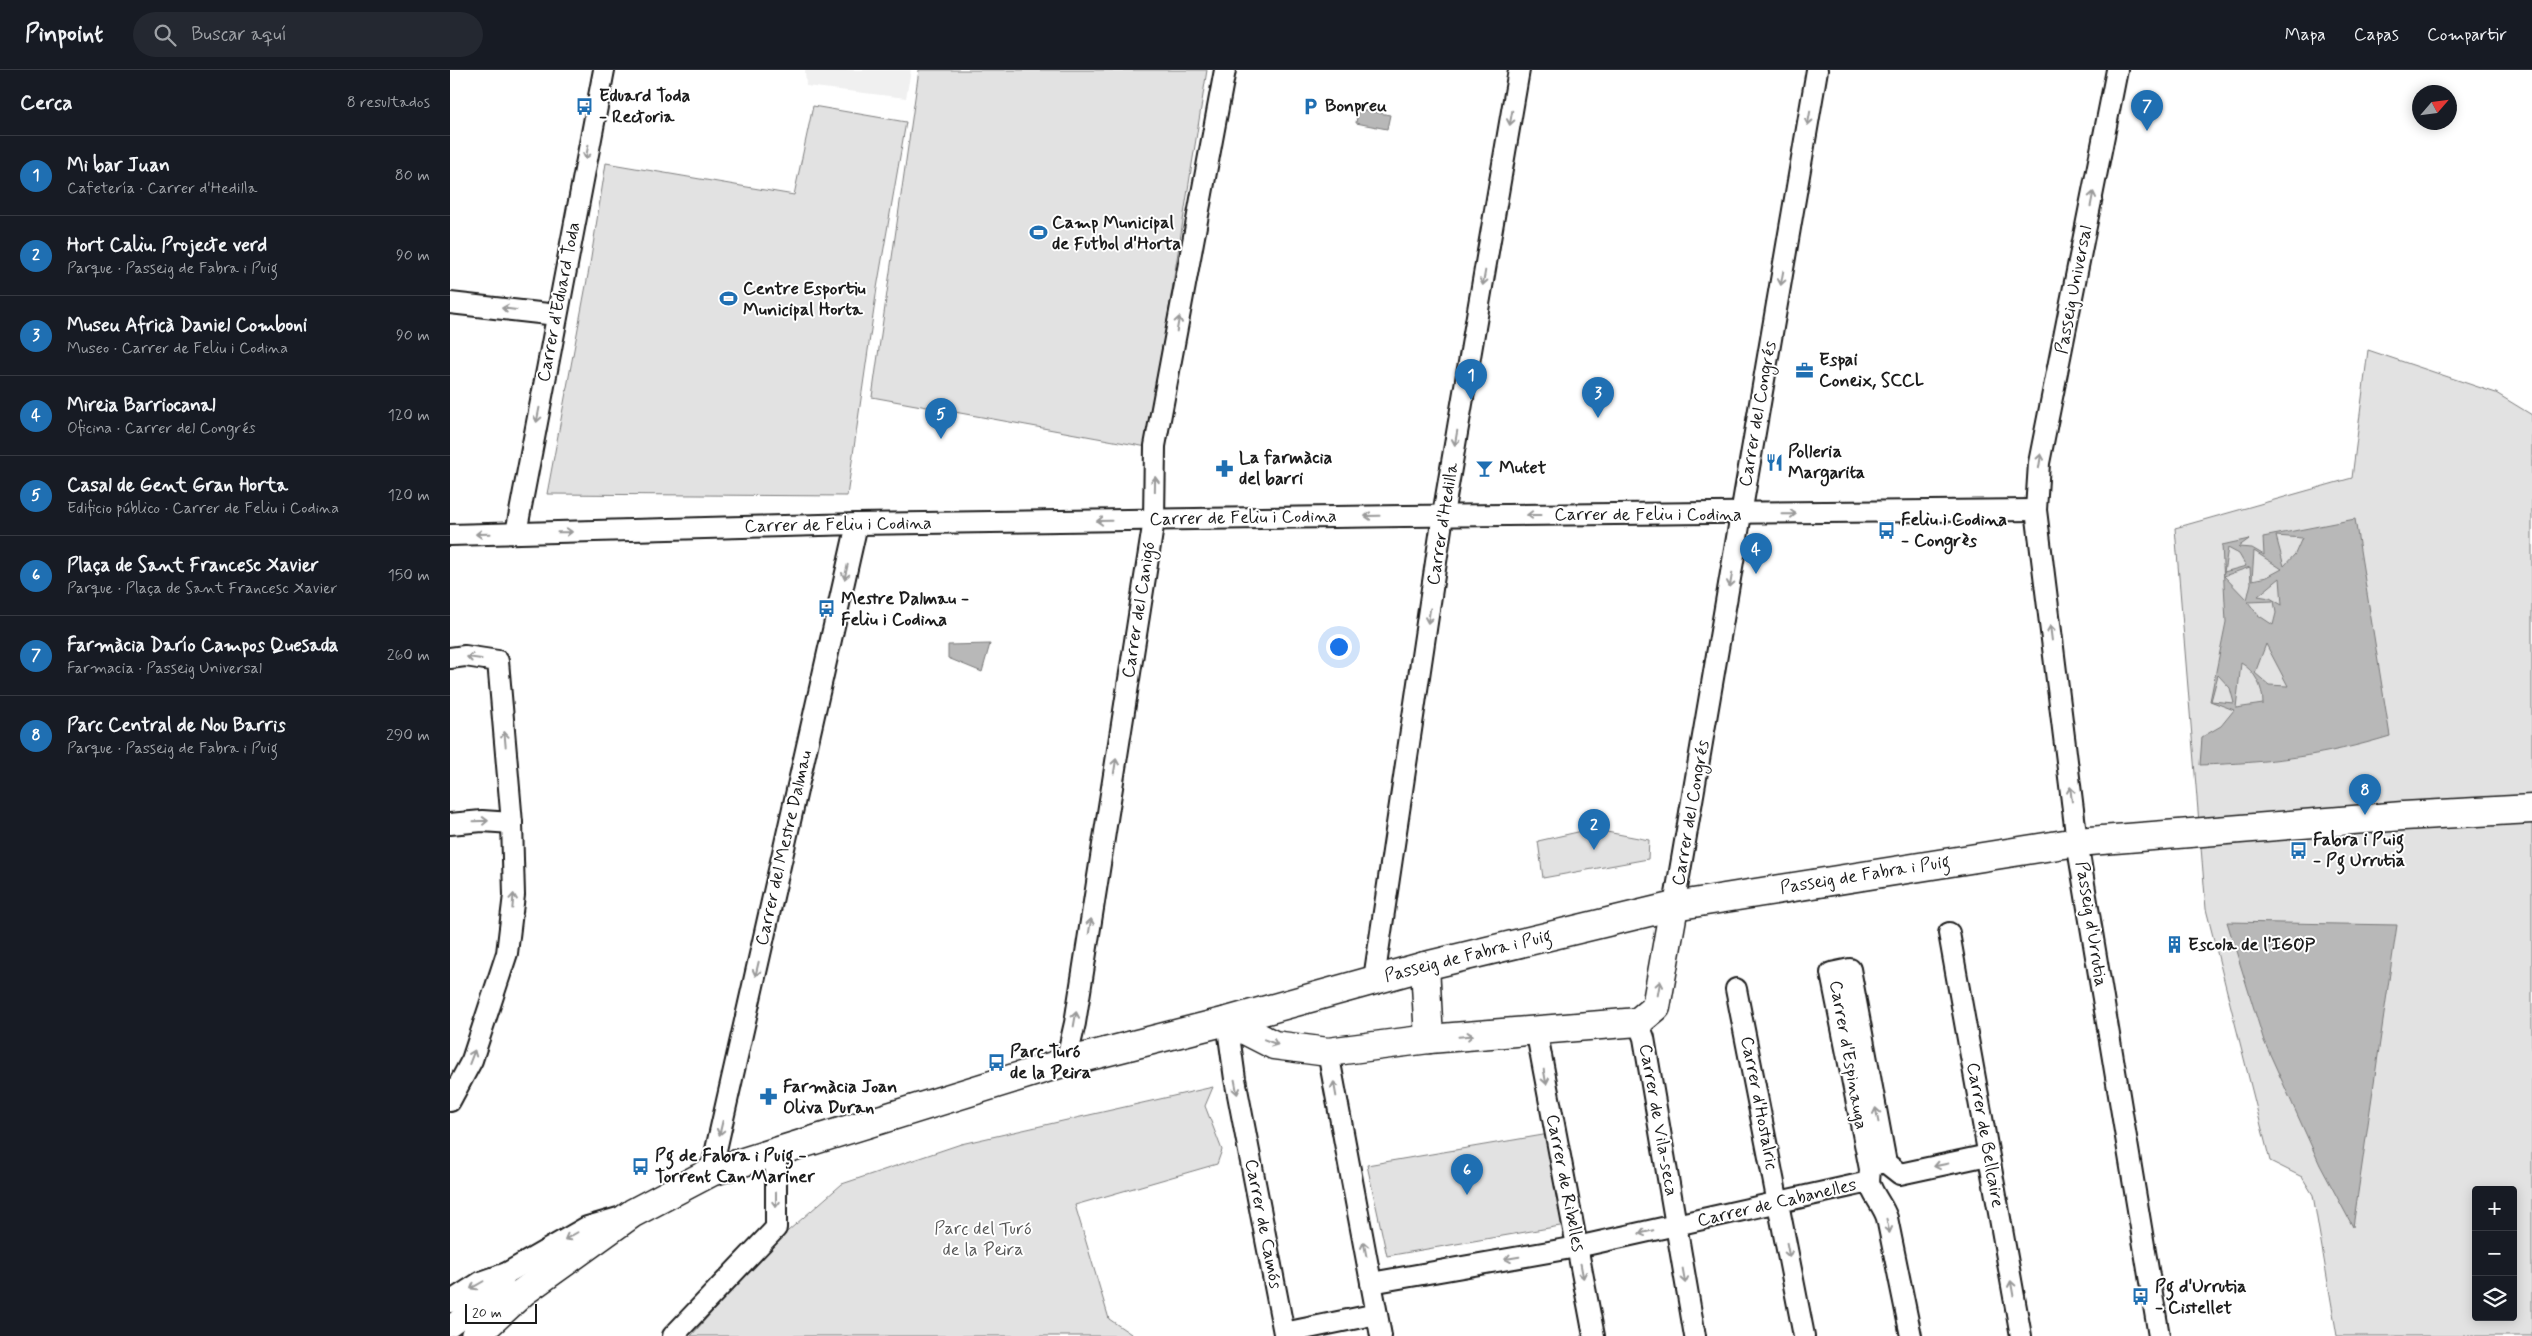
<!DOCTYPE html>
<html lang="es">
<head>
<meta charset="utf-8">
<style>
  :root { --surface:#171b24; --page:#242831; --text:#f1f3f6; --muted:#9ea1a6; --line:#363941; --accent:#1f6fb2 }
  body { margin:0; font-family:Mynerve,sans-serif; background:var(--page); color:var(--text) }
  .controls { position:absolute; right:15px; bottom:15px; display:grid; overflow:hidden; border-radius:5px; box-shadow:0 2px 12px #0003 }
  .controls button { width:45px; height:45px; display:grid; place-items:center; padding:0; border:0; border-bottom:1px solid var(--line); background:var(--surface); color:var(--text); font:25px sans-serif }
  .compass { position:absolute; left:1962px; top:15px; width:45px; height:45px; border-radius:50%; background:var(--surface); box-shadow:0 2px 12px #0003; rotate:62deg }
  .scale { position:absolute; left:15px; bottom:12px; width:72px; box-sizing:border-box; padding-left:5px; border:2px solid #1c1c1c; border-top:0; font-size:14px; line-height:18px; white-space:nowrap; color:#1c1c1c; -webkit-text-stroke:4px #fff; paint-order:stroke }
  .you { position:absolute; left:888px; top:576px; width:18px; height:18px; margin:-12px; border:4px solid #fff; border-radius:50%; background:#1a73e8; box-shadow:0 0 0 8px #1a73e833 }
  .badge { display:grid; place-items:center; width:32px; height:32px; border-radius:50%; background:var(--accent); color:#fff; font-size:16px; font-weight:700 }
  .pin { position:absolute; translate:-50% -41px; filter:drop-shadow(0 1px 2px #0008) }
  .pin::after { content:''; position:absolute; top:26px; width:18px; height:15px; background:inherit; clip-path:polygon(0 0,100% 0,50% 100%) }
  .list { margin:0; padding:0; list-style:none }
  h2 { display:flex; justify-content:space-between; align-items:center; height:65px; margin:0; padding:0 20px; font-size:21px }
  h2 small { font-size:16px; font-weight:400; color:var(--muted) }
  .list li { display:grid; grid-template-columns:32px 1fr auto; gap:15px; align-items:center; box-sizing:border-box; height:80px; padding:0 20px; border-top:1px solid var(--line) }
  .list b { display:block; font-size:19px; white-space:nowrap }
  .list p { margin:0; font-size:16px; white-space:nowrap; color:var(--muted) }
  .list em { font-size:16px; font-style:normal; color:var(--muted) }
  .icon { flex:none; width:28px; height:28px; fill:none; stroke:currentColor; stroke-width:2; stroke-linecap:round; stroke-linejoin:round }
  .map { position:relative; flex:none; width:2082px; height:1266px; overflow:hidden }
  header { display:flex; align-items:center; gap:30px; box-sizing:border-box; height:70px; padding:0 25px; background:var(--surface); border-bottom:1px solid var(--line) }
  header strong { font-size:24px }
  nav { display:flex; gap:28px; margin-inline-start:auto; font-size:18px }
  .search { width:350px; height:45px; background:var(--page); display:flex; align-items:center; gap:12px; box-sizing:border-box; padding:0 18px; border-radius:28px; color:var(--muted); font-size:19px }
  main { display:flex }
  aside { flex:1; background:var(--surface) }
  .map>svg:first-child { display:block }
  .built { fill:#f0f0f0 }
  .green { fill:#e2e2e2; stroke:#7f7f7f; fill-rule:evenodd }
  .water { fill:#b8b8b8; stroke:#7a7a7a; fill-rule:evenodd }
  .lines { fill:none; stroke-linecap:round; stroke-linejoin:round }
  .street-casing { stroke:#1c1c1c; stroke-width:24 }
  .secondary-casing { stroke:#1c1c1c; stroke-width:31 }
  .street { stroke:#fff; stroke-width:20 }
  .secondary { stroke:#fff; stroke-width:28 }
  .oneway { stroke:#999 }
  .labels { text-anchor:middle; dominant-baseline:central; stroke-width:4; stroke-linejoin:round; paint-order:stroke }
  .poi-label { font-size:18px; font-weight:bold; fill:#1c1c1c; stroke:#fff; text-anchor:start }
  .street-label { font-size:18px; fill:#1c1c1c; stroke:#fff }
  .park-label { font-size:18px; fill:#575757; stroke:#fff }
</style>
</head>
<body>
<header>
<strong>Pinpoint</strong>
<div class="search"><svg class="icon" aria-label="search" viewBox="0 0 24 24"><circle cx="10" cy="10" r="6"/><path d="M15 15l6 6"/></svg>Buscar aquí</div>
<nav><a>Mapa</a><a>Capas</a><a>Compartir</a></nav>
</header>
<main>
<aside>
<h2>Cerca<small>8 resultados</small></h2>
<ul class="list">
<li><span class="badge">1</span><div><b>Mi bar Juan</b><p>Cafetería · Carrer d'Hedilla</p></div><em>80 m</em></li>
<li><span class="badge">2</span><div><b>Hort Caliu. Projecte verd</b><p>Parque · Passeig de Fabra i Puig</p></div><em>90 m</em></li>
<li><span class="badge">3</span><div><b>Museu Africà Daniel Comboni</b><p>Museo · Carrer de Feliu i Codina</p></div><em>90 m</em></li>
<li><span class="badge">4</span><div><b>Mireia Barriocanal</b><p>Oficina · Carrer del Congrés</p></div><em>120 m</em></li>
<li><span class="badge">5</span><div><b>Casal de Gent Gran Horta</b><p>Edificio público · Carrer de Feliu i Codina</p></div><em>120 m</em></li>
<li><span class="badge">6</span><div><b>Plaça de Sant Francesc Xavier</b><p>Parque · Plaça de Sant Francesc Xavier</p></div><em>150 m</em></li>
<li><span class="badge">7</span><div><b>Farmàcia Darío Campos Quesada</b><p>Farmacia · Passeig Universal</p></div><em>260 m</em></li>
<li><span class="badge">8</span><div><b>Parc Central de Nou Barris</b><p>Parque · Passeig de Fabra i Puig</p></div><em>290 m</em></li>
</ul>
</aside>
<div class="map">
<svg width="2082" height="1266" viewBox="0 0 2082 1266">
  <rect width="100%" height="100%" fill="#fff"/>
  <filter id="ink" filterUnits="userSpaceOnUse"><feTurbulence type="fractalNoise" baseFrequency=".02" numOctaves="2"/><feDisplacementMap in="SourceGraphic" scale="10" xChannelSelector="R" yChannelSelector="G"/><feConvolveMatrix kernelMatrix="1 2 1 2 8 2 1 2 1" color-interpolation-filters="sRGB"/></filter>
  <g filter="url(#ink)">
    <polygon class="built" points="355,0 461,0 456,28 356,16"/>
    <g class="green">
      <polygon points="469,0 757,0 697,377 422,327"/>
      <polygon points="363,36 456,52 427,218 397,426 97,424 140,194 156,93 344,125"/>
      <path d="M1918,280l128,43 36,22v921h-195l-24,-141 -11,-18 -32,-16 -64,-252 -31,-381 177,-50zM2026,1120h37v127h-37z"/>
      <polygon points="1141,759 1199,770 1198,789 1093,808 1088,771"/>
      <polygon points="763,1017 755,1036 772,1080 767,1094 625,1135 659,1249 684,1266 241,1266 315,1181 392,1114 511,1074"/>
      <polygon points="1099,1064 1116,1155 937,1186 917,1095"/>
    </g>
    <g class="water">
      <polygon points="908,39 940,45 937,59 906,53"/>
      <path d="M1905,449l35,217c-65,20 -123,27 -190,29l2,-28 19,-11 13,-16 -24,-9 16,-79 -4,-77 27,-6 -11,8 14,1 12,7 -1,-18zM1826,466l26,2 -7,16 -11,12zM1778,478l11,6 7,12 -22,6zM1804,481l28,18 -15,8 -15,3zM1800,497l1,16 -4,17 -23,-24zM1830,508l2,27 -12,-7 -12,-2zM1824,531l2,12 -3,12 -15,-10 -10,-13zM1816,574l22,42h-1l-18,-1 -14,-12zM1791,593c14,8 22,24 22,41l-27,4zM1768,605l12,13 4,15 -23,-2z"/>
      <polygon points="540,574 532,602 498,588 498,575"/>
      <polygon points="1777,852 1947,855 1903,1157 1870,1095 1814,971"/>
    </g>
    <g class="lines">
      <defs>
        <g id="street">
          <polyline points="1667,0 1589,393 1586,440 1627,772 1709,1266"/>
          <polyline points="0,233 107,245"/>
          <polyline points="66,463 154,0"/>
          <polyline points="0,465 407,454 954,446 1586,440"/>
          <polyline points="0,588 15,586 48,591 62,753 64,825 57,883 22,990 0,1031"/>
          <polyline points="0,754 32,751 62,753"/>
          <polyline points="1224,836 1367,0"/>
          <polyline points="1499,863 1571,1266"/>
          <polyline points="924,909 993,445 1069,0"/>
          <polyline points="1286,919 1354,1266"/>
          <polyline points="777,951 785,1009 834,1263 927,1244"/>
          <polyline points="1188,952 1194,968 1245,1266"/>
          <polyline points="1086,959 1144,1266"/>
          <polyline points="878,982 931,1266"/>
          <polyline points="616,992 625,953 704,450 705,376 775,0"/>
          <polyline points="1420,1099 1381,903 1400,899 1436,1093"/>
          <polyline points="261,1102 407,454"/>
          <path d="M1419,1112c4,14 14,23 18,36l24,118"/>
          <polyline points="921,1213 1127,1177 1419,1112 1420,1099 1427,1093 1436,1093 1450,1104 1538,1085"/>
          <polyline points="0,1232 31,1212 57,1203"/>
          <polyline points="0,1256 44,1223 57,1203 137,1157 168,1148"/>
          <polyline points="223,1266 326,1158 326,1081"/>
        </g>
        <g id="secondary">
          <polyline points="975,896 979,969"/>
          <polyline points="777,951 824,975 878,982 979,969 1188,952 1206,937 1224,836"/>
          <polyline points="25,1266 73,1222 183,1143 261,1102 616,992 777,951 975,896 1224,836 1627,772 1953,746 2082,739"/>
        </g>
      </defs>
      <use href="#street" class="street-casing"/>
      <use href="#secondary" class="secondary-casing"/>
      <use href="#street" class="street"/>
      <use href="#secondary" class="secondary"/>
    </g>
    <defs><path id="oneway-shaft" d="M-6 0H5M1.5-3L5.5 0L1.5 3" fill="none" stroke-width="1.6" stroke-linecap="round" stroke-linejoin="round" transform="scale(1.25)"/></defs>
    <g class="oneway">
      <use href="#oneway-shaft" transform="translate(1061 48) rotate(100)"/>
      <use href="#oneway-shaft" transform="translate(1359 48) rotate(100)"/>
      <use href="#oneway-shaft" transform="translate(137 82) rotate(101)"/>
      <use href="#oneway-shaft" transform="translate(1642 129) rotate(-79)"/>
      <use href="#oneway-shaft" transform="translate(1034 208) rotate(100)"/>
      <use href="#oneway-shaft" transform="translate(1332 208) rotate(100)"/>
      <use href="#oneway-shaft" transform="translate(59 239) rotate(-173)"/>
      <use href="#oneway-shaft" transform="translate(728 254) rotate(-80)"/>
      <use href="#oneway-shaft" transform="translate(88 345) rotate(101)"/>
      <use href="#oneway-shaft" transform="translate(1006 368) rotate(100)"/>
      <use href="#oneway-shaft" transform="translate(1590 391) rotate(-81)"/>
      <use href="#oneway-shaft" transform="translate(705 414) rotate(-89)"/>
      <use href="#oneway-shaft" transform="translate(1339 444) rotate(-1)"/>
      <use href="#oneway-shaft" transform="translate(1084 445) rotate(180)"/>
      <use href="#oneway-shaft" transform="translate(922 446) rotate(179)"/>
      <use href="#oneway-shaft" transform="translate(654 451) rotate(179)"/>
      <use href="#oneway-shaft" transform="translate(115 462) rotate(-1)"/>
      <use href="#oneway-shaft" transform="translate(33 464) rotate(179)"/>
      <use href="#oneway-shaft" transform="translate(396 502) rotate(103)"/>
      <use href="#oneway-shaft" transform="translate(1281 510) rotate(100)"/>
      <use href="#oneway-shaft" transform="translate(979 546) rotate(99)"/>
      <use href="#oneway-shaft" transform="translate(1601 563) rotate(-97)"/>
      <use href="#oneway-shaft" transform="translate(24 588) rotate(-172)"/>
      <use href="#oneway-shaft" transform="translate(55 669) rotate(-95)"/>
      <use href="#oneway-shaft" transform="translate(665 696) rotate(-81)"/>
      <use href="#oneway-shaft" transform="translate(1621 724) rotate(-97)"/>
      <use href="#oneway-shaft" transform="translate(31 751) rotate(-2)"/>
      <use href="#oneway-shaft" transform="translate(63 831) rotate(-85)"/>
      <use href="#oneway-shaft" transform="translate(640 856) rotate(-81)"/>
      <use href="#oneway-shaft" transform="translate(307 899) rotate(103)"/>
      <use href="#oneway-shaft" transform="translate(1209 918) rotate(-80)"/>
      <use href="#oneway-shaft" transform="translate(625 949) rotate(-80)"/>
      <use href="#oneway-shaft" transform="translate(1016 966) rotate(-5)"/>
      <use href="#oneway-shaft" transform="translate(821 972) rotate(21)"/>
      <use href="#oneway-shaft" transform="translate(22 987) rotate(-69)"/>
      <use href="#oneway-shaft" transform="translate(1095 1007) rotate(80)"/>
      <use href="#oneway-shaft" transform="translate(786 1017) rotate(79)"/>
      <use href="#oneway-shaft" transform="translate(885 1019) rotate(-100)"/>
      <use href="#oneway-shaft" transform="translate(1427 1045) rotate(-101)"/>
      <use href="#oneway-shaft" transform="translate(271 1058) rotate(103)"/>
      <use href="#oneway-shaft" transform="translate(1491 1095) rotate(168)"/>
      <use href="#oneway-shaft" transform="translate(326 1130) rotate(90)"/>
      <use href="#oneway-shaft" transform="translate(1438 1156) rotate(78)"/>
      <use href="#oneway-shaft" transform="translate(1196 1162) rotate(167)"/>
      <use href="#oneway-shaft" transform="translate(121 1166) rotate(150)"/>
      <use href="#oneway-shaft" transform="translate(915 1179) rotate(-101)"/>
      <use href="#oneway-shaft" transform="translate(1338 1180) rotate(79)"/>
      <use href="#oneway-shaft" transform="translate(1062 1188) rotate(170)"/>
      <use href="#oneway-shaft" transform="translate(1132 1201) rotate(79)"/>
      <use href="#oneway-shaft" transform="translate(1234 1206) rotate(80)"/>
      <use href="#oneway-shaft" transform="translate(27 1215) rotate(150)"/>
      <use href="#oneway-shaft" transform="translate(1562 1218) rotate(-100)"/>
    </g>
  </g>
  <defs>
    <symbol id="bus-bare" viewBox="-9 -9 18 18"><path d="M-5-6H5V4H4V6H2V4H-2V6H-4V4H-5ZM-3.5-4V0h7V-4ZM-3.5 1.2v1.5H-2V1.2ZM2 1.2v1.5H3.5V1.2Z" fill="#1f6fb2" stroke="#fff" stroke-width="2.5" paint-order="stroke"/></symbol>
    <symbol id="parking-bare" viewBox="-9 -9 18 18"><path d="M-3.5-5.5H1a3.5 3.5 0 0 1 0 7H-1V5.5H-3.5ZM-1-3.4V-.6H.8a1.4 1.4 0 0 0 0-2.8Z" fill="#1f6fb2" stroke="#fff" stroke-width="2.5" paint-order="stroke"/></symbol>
    <symbol id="stadium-bare" viewBox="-9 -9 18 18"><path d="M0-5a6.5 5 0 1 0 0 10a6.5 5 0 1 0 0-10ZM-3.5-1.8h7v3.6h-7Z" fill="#1f6fb2" stroke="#fff" stroke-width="2.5" paint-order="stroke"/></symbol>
    <symbol id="office-bare" viewBox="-9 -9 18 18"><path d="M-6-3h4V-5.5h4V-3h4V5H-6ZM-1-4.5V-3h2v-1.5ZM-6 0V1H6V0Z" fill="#1f6fb2" stroke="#fff" stroke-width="2.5" paint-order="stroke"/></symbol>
    <symbol id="restaurant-bare" viewBox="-9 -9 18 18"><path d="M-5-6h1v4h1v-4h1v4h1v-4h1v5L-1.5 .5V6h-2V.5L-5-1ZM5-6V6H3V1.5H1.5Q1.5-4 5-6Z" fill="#1f6fb2" stroke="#fff" stroke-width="2.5" paint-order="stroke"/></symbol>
    <symbol id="pharmacy-bare" viewBox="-9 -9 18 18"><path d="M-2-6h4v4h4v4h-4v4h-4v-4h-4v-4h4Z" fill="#1f6fb2" stroke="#fff" stroke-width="2.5" paint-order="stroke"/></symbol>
    <symbol id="bar-bare" viewBox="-9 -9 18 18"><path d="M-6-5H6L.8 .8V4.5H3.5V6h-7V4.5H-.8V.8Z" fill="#1f6fb2" stroke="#fff" stroke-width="2.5" paint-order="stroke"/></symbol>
    <symbol id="building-bare" viewBox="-9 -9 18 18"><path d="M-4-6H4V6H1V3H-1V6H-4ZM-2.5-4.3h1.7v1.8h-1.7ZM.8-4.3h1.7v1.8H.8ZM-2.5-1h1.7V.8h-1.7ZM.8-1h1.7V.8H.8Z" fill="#1f6fb2" stroke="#fff" stroke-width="2.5" paint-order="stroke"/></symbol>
  </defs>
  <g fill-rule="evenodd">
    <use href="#bus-bare" x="122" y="24" width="25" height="25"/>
    <use href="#parking-bare" x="848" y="24" width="25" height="25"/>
    <use href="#stadium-bare" x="576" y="150" width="25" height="25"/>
    <use href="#stadium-bare" x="266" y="216" width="25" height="25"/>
    <use href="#office-bare" x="1342" y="288" width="25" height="25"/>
    <use href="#restaurant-bare" x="1312" y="380" width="25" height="25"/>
    <use href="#pharmacy-bare" x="762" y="386" width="25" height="25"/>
    <use href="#bar-bare" x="1022" y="386" width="25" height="25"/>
    <use href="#bus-bare" x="1424" y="448" width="25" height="25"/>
    <use href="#bus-bare" x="364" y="526" width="25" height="25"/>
    <use href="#bus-bare" x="1836" y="768" width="25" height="25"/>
    <use href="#building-bare" x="1712" y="862" width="25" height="25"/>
    <use href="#bus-bare" x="534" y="980" width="25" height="25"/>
    <use href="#pharmacy-bare" x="306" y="1014" width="25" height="25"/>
    <use href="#bus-bare" x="178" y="1084" width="25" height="25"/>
    <use href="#bus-bare" x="1678" y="1214" width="25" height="25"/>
  </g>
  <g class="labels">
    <g class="poi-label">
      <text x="149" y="26">Eduard Toda<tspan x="149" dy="21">- Rectoria</tspan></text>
      <text x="875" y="36">Bonpreu</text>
      <text x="602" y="153">Camp Municipal<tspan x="602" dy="21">de Futbol d'Horta</tspan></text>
      <text x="293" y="219">Centre Esportiu<tspan x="293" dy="21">Municipal Horta</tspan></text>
      <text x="1369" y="290">Espai<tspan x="1369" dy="21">Coneix, SCCL</tspan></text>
      <text x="1338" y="382">Polleria<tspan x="1338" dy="21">Margarita</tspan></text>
      <text x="789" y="388">La farmàcia<tspan x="789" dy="21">del barri</tspan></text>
      <text x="1049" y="398">Mutet</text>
      <text x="1451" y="450">Feliu i Codina<tspan x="1451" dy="21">- Congrès</tspan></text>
      <text x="391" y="529">Mestre Dalmau -<tspan x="391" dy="21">Feliu i Codina</tspan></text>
      <text x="1863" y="770">Fabra i Puig<tspan x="1863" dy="21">- Pg Urrutia</tspan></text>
      <text x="1738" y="875">Escola de l'IGOP</text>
      <text x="560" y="982">Parc Turó<tspan x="560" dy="21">de la Peira</tspan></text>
      <text x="333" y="1017">Farmàcia Joan<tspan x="333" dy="21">Oliva Duran</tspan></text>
      <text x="205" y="1086">Pg de Fabra i Puig -<tspan x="205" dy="21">Torrent Can Mariner</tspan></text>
      <text x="1705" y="1217">Pg d'Urrutia<tspan x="1705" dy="21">- Cistellet</tspan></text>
    </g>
    <g class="street-label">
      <text transform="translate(1624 220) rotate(-79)">Passeig Universal</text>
      <text transform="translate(109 232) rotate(-79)">Carrer d'Eduard Toda</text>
      <text transform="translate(1308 344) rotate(-80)">Carrer del Congrés</text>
      <text x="1198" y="445">Carrer de Feliu i Codina</text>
      <text transform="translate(793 448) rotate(-1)">Carrer de Feliu i Codina</text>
      <text transform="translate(993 454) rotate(-81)">Carrer d'Hedilla</text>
      <text transform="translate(388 455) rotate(-1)">Carrer de Feliu i Codina</text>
      <text transform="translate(689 540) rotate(-81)">Carrer del Canigó</text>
      <text transform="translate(1241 743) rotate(-80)">Carrer del Congrés</text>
      <text transform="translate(334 778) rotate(-77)">Carrer del Mestre Dalmau</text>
      <text transform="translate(1415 805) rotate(-9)">Passeig de Fabra i Puig</text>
      <text transform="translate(1641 854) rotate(81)">Passeig d'Urrutia</text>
      <text transform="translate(1018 886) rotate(-14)">Passeig de Fabra i Puig</text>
      <text transform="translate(1398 985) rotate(80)">Carrer d'Espinauga</text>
      <text transform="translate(1309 1033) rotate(79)">Carrer d'Hostalric</text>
      <text transform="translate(1208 1050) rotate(80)">Carrer de Vila-seca</text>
      <text transform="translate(1535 1065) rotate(80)">Carrer de Bellcaire</text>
      <text transform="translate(1115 1113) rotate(79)">Carrer de Ribelles</text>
      <text transform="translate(1327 1133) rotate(-13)">Carrer de Cabanelles</text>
      <text transform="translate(813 1154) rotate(79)">Carrer de Camós</text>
    </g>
    <g class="park-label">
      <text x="533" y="1159">Parc del Turó<tspan x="533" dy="21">de la Peira</tspan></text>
    </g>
  </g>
</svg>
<div class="controls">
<button>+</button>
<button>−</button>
<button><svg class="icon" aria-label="layers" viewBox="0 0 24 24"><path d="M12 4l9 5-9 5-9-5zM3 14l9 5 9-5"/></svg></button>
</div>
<svg class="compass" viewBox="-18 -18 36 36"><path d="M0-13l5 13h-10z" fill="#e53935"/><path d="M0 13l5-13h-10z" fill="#9ea1a6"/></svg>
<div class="scale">20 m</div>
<div class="you"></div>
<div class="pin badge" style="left:1021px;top:330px">1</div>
<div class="pin badge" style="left:1144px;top:780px">2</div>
<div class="pin badge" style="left:1148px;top:348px">3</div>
<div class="pin badge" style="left:1306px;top:504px">4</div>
<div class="pin badge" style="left:491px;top:369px">5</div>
<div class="pin badge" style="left:1017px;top:1125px">6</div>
<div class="pin badge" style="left:1697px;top:61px">7</div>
<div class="pin badge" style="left:1915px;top:745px">8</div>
</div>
</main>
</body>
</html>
